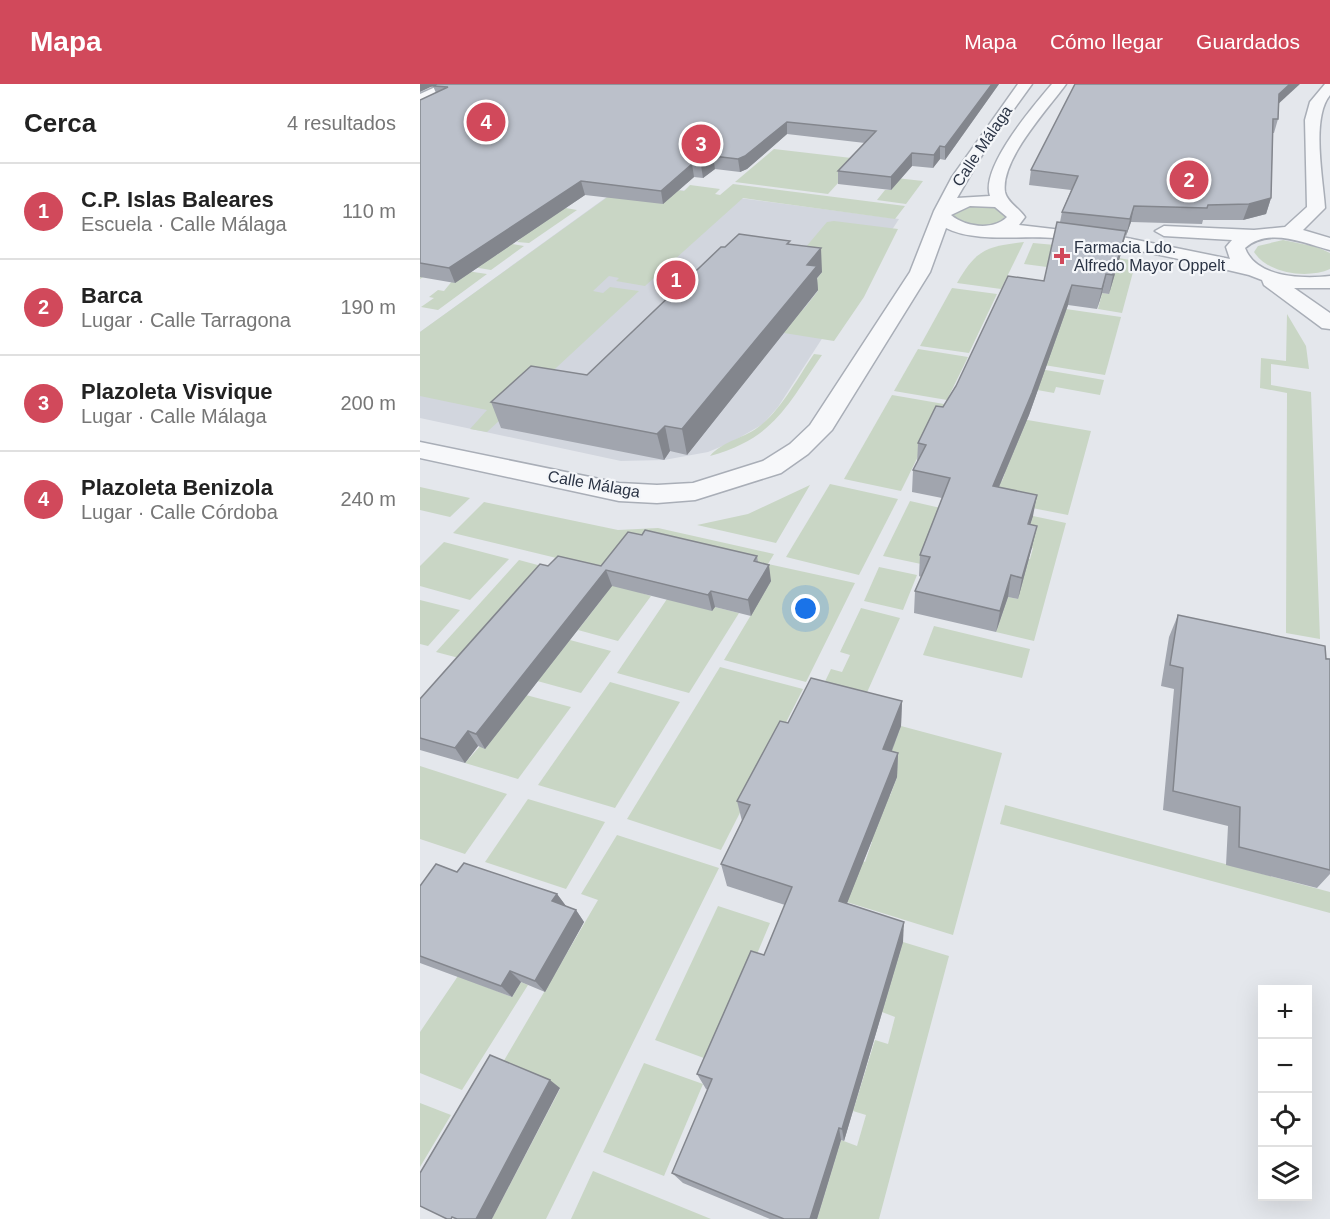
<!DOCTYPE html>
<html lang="es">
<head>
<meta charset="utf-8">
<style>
  :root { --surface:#fff; --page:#f2f2f2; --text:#222; --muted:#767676; --line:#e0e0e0; --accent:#d1495b }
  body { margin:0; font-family:Helvetica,sans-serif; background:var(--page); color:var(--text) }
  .controls { position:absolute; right:18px; bottom:18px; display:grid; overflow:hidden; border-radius:0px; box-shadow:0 6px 24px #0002 }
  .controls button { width:54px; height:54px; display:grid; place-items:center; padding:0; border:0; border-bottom:2px solid var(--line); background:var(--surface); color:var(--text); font:30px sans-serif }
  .you { position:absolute; left:386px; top:525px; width:21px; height:21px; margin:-15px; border:4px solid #fff; border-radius:50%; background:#1a73e8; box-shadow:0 0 0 9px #1a73e833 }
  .badge { display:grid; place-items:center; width:39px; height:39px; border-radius:50%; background:var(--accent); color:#fff; font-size:20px; font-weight:700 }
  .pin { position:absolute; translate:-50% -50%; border:3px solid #fff; box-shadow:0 2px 6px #0006 }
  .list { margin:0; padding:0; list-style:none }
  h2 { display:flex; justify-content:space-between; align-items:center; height:78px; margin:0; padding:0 24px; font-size:26px }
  h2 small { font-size:20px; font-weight:400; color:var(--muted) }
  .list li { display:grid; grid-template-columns:39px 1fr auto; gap:18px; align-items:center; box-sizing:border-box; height:96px; padding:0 24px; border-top:2px solid var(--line) }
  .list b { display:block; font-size:22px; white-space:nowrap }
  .list p { margin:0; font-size:20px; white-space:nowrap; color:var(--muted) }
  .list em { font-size:20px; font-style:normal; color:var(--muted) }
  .icon { flex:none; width:33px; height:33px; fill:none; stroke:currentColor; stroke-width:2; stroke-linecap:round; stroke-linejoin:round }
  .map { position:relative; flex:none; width:910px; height:1135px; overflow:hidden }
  header { display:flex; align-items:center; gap:36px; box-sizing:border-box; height:84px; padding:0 30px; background:var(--accent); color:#fff }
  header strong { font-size:28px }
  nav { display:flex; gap:33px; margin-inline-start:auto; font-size:21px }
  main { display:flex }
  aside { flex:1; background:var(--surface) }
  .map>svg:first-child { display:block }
  .built { fill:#d2d6de }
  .green { fill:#c9d6c5 }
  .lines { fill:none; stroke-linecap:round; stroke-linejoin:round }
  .minor-casing { stroke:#a9aeb7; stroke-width:3 }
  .minor { fill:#f7f8fa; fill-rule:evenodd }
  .wall { fill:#a1a5ae }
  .shaded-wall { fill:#83868d }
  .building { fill:#bbc0ca; stroke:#83868d; stroke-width:1.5 }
  .poi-dot { fill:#d1495b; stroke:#f4f6f9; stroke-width:2 }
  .labels { text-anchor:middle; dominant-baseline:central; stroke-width:4.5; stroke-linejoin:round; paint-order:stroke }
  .far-street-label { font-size:16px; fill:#2b3445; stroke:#f4f6f9 }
  .far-poi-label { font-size:16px; fill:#2b3445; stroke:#f4f6f9; text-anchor:start }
</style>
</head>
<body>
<header>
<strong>Mapa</strong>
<nav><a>Mapa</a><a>Cómo llegar</a><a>Guardados</a></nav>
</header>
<main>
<aside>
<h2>Cerca<small>4 resultados</small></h2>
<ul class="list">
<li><span class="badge">1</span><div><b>C.P. Islas Baleares</b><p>Escuela · Calle Málaga</p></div><em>110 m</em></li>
<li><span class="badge">2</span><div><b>Barca</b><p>Lugar · Calle Tarragona</p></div><em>190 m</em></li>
<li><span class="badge">3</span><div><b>Plazoleta Visvique</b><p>Lugar · Calle Málaga</p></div><em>200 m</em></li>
<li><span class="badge">4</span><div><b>Plazoleta Benizola</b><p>Lugar · Calle Córdoba</p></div><em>240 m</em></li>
</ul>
</aside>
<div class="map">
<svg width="910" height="1135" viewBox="0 0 910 1135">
  <rect width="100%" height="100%" fill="#e4e7ec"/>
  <polygon class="built" points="206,99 479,135 358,323 343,340 312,358 288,368 244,376 201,377 0,334 0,248"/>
  <g class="green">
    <polygon points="354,65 440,75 408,110 315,98"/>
    <polygon points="214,94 247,105 264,107 270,101 300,105 295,110 300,111 313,100 485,122 475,135 323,114 225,202 196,197 199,194 189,192 173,207 183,209 190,203 219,207 67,348 50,345 67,326 0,312 0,248"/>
    <polygon points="476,94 503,97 486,120 457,116 465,106 471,106"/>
    <path d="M551,121h18l17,9v4c-12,12 -41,11 -53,-2l1,-4z"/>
    <polygon points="140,123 157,126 109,159 97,158 127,132 132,133"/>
    <polygon points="414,137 478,145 444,213 414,257 364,249 372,224 383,226 398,207 389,205 402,188 369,183 407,138"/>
    <path d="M863,156l34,7 13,6v16c-22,10 -62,5 -76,-17l4,-6z"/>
    <path d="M604,158l-23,47 -44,-6c19,-33 29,-37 67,-41z"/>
    <polygon points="87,159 104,162 71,186 4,175 77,171"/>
    <polygon points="613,159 635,161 627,183 604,180"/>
    <polygon points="693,173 716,177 702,229 678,225 682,209 689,210"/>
    <polygon points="0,180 67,190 18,226 1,223 14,214 9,213 18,206 24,207 33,196 6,191 0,195"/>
    <polygon points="532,204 577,210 549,269 500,262"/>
    <polygon points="639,224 701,233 685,291 618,280"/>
    <polygon points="867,230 886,262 889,285 851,280 851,301 891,308 900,555 866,549 867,309 840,304 841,274 866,277"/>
    <polygon points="498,265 548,273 527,316 474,307"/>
    <path d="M394,270l8,1c-36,52 -48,83 -112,101 12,-15 36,-18 51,-31 22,-18 37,-48 53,-71z"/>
    <polygon points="614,284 684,296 680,311 636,303 634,309 606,304"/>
    <polygon points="472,311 524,320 481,407 424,395"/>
    <polygon points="596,334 671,347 648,431 566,415 574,396 582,397 585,389 578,387 586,366 594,367 597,359"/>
    <polygon points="410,400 478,415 439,491 366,473"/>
    <polygon points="390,401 356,459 277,441 328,430"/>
    <polygon points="0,403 50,414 30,433 0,426"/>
    <polygon points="490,417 525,425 501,480 463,472"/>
    <polygon points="64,418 198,446 238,444 354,470 348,480 435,499 386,598 304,576 331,531 194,488 33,449"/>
    <polygon points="613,432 646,439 614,557 576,548 588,513 598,515 602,473 610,475 613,464 604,461"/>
    <polygon points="24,458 89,475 50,516 0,502 0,482"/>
    <polygon points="99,476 144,488 54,578 16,568"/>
    <polygon points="459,483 497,491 483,526 444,517"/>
    <polygon points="187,498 231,512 198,557 158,546 185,511"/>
    <polygon points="247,515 291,526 295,523 319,529 269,609 197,589"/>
    <polygon points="0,516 40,526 8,562 0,560"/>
    <polygon points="441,524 480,534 441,622 399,610 411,585 422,588 430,571 420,568"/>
    <polygon points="514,542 610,565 602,594 503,571"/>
    <polygon points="150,556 191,567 161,609 110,595 134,564 142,566"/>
    <polygon points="300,583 383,605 301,766 207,735"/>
    <polygon points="190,598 260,618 195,724 118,701"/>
    <polygon points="106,611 151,623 98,695 45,679"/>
    <polygon points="481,642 582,669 533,851 417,815 433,774 445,778 452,758 442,754 459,708 470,712 477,693 463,689"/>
    <polygon points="0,682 87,710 45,770 0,755"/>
    <polygon points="108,715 185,738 146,805 65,778"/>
    <polygon points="585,721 910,808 910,829 580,740"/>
    <polygon points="197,751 299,784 126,1135 72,1135 140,1005 82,980 178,816 161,810"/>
    <polygon points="298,822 350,839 292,977 235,956"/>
    <polygon points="483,858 529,872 459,1135 397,1135 421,1056 437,1062 446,1031 433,1027 455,956 468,960 475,933 462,928"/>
    <polygon points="38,892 92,913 101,898 108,901 42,1006 0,989 0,948"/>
    <polygon points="224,979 283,1000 244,1092 183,1068"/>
    <polygon points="0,1019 31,1031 0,1083"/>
    <polygon points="173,1087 291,1135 151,1135"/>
  </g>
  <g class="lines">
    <defs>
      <g id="minor">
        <polygon points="22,0 40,0 0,19 0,10"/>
        <path d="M598,0h14l-44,61 -31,53 33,-2c-10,-28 44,-91 62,-112h14c-18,25 -66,76 -61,108 2,10 14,16 20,25l-6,8 103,12 108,22 -4,-12 6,-7 -68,-4 -9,-5 9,-5 90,4 31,-3 22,-20 -2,-87 5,-18 15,-18h5v11c-19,23 -7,83 -5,113l-22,22 27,8v12c-27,-7 -61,-23 -85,-2 11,30 58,31 85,28v12h-36l36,25v16l-8,-1 -58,-43 -2,-5 -13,-5c-64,-15 -128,-30 -194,-37 -32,-3 -80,5 -109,-10l-16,44 -98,158 -24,24 -27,19 -86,27 -38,3 -38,-2 -199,-43v-16l199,41 38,2 36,-2 70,-22 27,-17 20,-19 100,-153 24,-61 18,-34zM550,122l25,1 12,10c-14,14 -42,10 -56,-2z"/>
      </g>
    </defs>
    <use href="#minor" class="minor-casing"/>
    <use href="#minor" class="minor"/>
  </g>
  <g class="wall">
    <polygon points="17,0 579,0 525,76 520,75 513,84 492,82 471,106 418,100 418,87 445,59 367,50 327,85 320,88 295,85 283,94 274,93 243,120 165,111 35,199 0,193 0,16 16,9 13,2"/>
    <polygon points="859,19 858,35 854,49 853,49 851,114 846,130 823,136 783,136 782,140 711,138 706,152 705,151 702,166 689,210 682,209 677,225 648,221 609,331 579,403 613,432 610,440 612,463 598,515 588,513 576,548 494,529 495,507 501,493 499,492 500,471 522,414 492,408 493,386 497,380 498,359 523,323 624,197 640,138 642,128 651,106 609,101 611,86"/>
    <polygon points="370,160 402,188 397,194 398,206 267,371 250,367 244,376 81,344 71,318 167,291"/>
    <polygon points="222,451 337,472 338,478 351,497 331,532 295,523 292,527 192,502 65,665 58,662 45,679 0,666 0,615 128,482 181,482"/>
    <polygon points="758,531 910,575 910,790 897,804 806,781 808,742 743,726 754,605 741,602 749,553"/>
    <polygon points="482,617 481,642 472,667 478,669 477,693 427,819 483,858 424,1057 421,1056 397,1135 350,1135 263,1099 252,1089 288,1006 286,1005 277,990 344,871 365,821 307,802 301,780 322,737 317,717 368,639"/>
    <polygon points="0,802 137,810 146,822 156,826 164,838 125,908 101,898 92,913 0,879"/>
  </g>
  <g class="shaded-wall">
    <polygon points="0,0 17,0 0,8"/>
    <polygon points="572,0 579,0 525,76 525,63"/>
    <polygon points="870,0 880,0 855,23 859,10"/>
    <polygon points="367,38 367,50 327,85 320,88 318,75"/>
    <polygon points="520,62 520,75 513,84 514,71"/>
    <polygon points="492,69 492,82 471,106 471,93"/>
    <polygon points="293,72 295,85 283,94 281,81"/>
    <polygon points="272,80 274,93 243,120 241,107"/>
    <polygon points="161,97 165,111 35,199 29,184"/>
    <polygon points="851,114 846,130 823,136 829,120"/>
    <polygon points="714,122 711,138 706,152 710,135"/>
    <polygon points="706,147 702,166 689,210 693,191"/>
    <polygon points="401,164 402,188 397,194 398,206 267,371 262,345 387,181"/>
    <polygon points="686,190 682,209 677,225 682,205"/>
    <polygon points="652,201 648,221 609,331 570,424 573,402"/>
    <polygon points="245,342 250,367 244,376 237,350"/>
    <polygon points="617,411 613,432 604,461 608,440"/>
    <polygon points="617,442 612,463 598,515 602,494"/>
    <polygon points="349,481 351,497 331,532 328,516"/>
    <polygon points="186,486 192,502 65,665 56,650"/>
    <polygon points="591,491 588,513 576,548 580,527"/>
    <polygon points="291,507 295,523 292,527 288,511"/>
    <polygon points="482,617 481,642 463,689 463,665"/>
    <polygon points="48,647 58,662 45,679 35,664"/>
    <polygon points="478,669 477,693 420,837 419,817"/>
    <polygon points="137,810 146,822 132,817"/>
    <polygon points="156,826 164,838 125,908 115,897"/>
    <polygon points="484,838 483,858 424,1057 422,1045"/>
    <polygon points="90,887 101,898 92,913 81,902"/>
    <polygon points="130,996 140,1004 72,1135 56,1135"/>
    <polygon points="419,1044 421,1056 397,1135 390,1135"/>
  </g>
  <g class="building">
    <polygon points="17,0 572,0 525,63 520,62 514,71 492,69 471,93 418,87 456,47 367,38 325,72 318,75 293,72 281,81 272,80 241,107 161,97 29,184 0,179 0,16 28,3 13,2"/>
    <polygon points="655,0 870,0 859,10 858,35 853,35 851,114 829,120 788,121 787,124 714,122 710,135 642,128 658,92 611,86"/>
    <polygon points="637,138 706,147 693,191 686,190 682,205 652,201 612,309 573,402 617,411 608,440 617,442 602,494 591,491 580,527 495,507 510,473 500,471 530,394 493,386 506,361 498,359 516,322 523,323 536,302 588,192 624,197"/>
    <polygon points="319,150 370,157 367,160 401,164 387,181 397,182 262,345 245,342 237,350 71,318 111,282 167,291 301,163 305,163"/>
    <polygon points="225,446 337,472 334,477 349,481 328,516 291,507 288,511 186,486 56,650 48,647 35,664 0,654 0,615 120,480 128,482 138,472 181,482 208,448 222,451"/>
    <polygon points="758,531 905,562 906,575 910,575 910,786 819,763 820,723 753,707 763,584 750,581"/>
    <polygon points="391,594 482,617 463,665 478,669 419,817 484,838 422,1045 419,1044 390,1135 364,1135 252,1089 292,995 277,990 331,867 344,871 372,803 301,780 330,721 317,717 360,637 368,639"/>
    <polygon points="44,779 137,810 132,817 156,826 115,897 90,887 81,902 0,872 0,802 16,780 37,788"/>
    <polygon points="70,971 130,996 56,1135 37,1135 32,1133 31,1135 27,1135 0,1122 0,1089"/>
  </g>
  <path class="poi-dot" d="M639 163h6v6h6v6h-6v6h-6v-6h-6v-6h6z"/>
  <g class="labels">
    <g class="far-street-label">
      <text transform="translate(562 62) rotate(-56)">Calle Málaga</text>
      <text transform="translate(174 400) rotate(10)">Calle Málaga</text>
    </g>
    <g class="far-poi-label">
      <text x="654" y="163">Farmacia Ldo.<tspan x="654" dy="18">Alfredo Mayor Oppelt</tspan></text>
    </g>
  </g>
</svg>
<div class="controls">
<button>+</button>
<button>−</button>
<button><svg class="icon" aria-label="locate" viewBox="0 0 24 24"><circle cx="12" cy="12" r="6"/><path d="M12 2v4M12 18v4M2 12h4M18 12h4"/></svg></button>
<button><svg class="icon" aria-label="layers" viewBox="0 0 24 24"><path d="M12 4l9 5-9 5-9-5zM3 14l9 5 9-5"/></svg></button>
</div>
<div class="you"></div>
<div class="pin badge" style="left:256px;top:196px">1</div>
<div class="pin badge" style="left:769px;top:96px">2</div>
<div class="pin badge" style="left:281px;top:60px">3</div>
<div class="pin badge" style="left:66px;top:38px">4</div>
</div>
</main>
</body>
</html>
